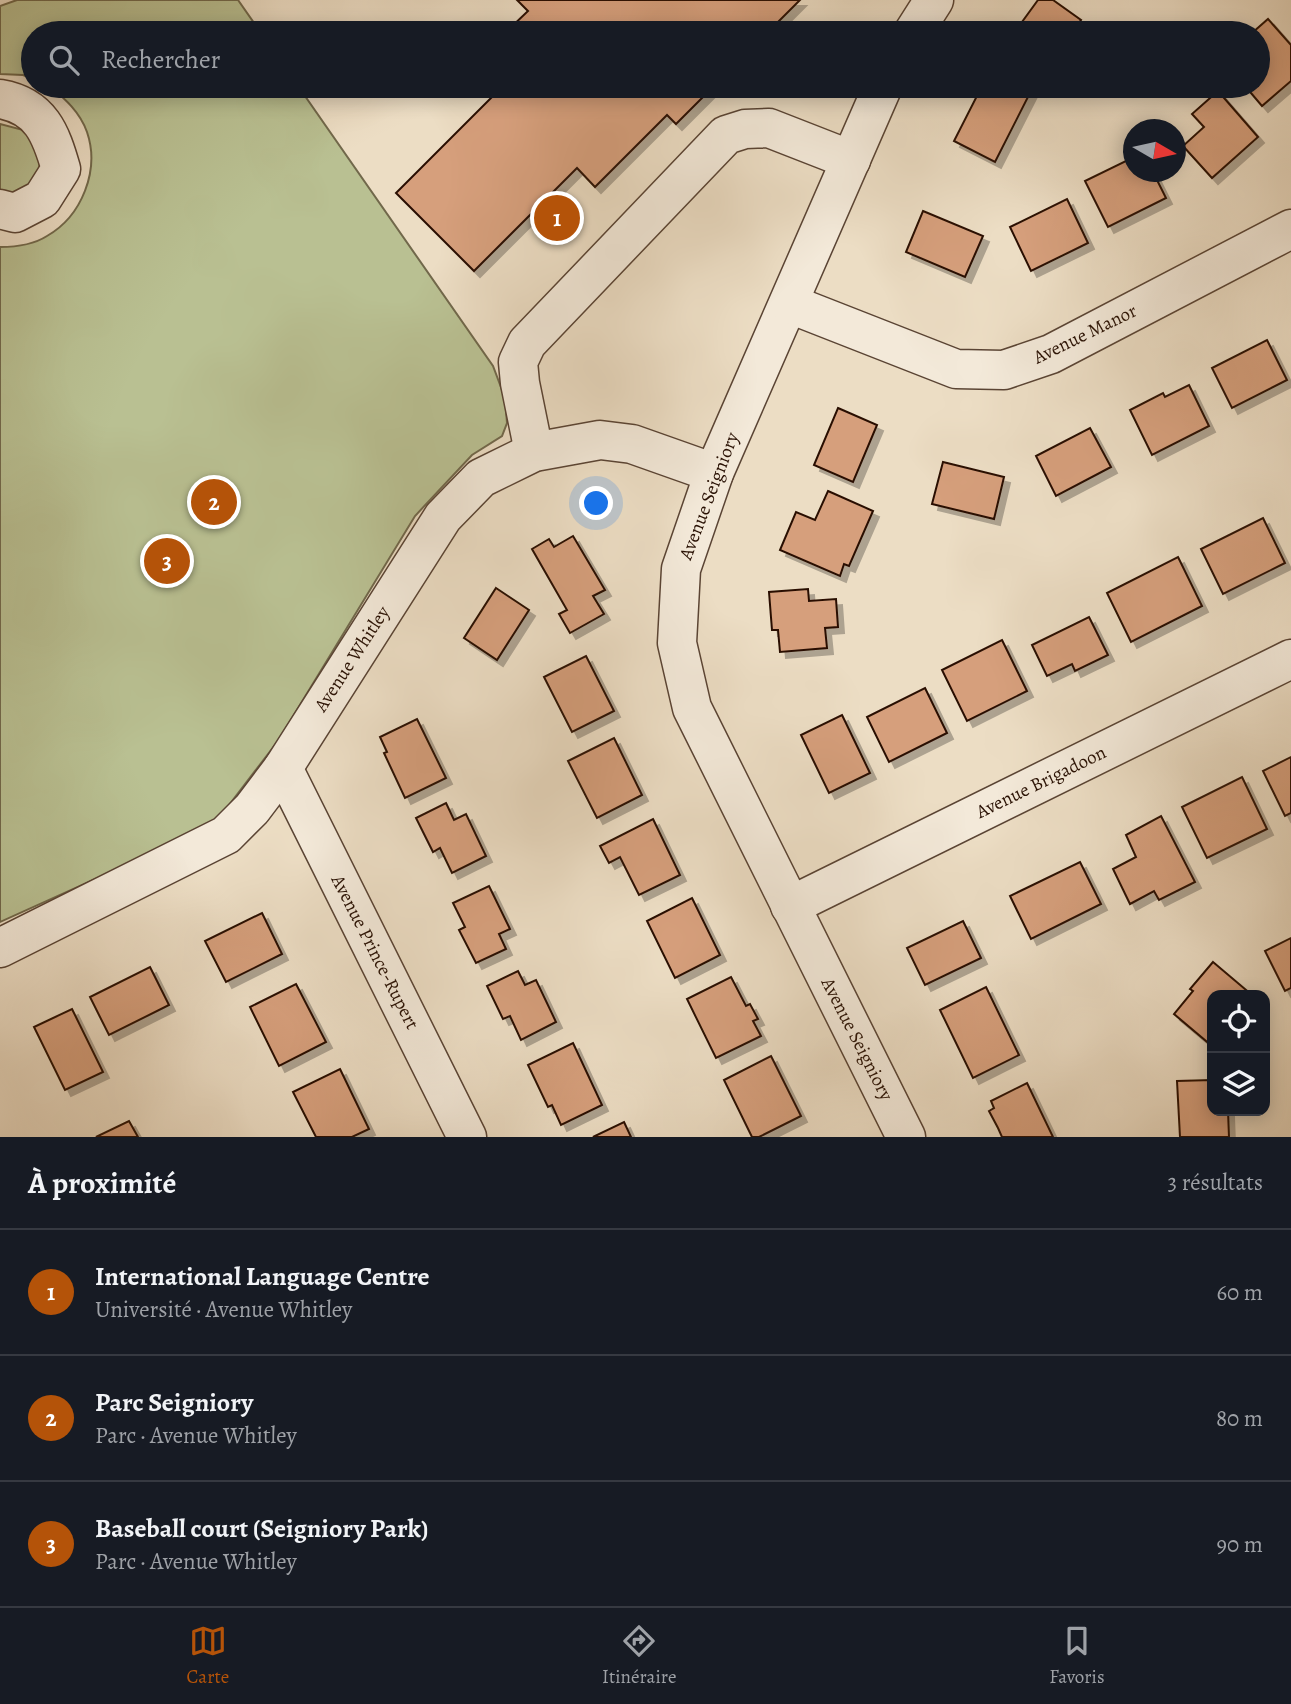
<!DOCTYPE html>
<html lang="fr">
<head>
<meta charset="utf-8">
<style>
  :root { --surface:#171b24; --page:#242831; --text:#f1f3f6; --muted:#9ea1a6; --line:#363941; --accent:#b45309 }
  body { margin:0; font-family:Alegreya,serif; background:var(--page); color:var(--text) }
  .controls { position:absolute; right:21px; bottom:21px; display:grid; overflow:hidden; border-radius:14px; box-shadow:0 4px 18px #0003 }
  .controls button { width:63px; height:63px; display:grid; place-items:center; padding:0; border:0; border-bottom:2px solid var(--line); background:var(--surface); color:var(--text); font:35px sans-serif }
  .compass { position:absolute; left:1123px; top:119px; width:63px; height:63px; border-radius:50%; background:var(--surface); box-shadow:0 4px 18px #0003; rotate:99deg }
  .you { position:absolute; left:597px; top:504px; width:24px; height:24px; margin:-18px; border:5px solid #fff; border-radius:50%; background:#1a73e8; box-shadow:0 0 0 10px #1a73e833 }
  .badge { display:grid; place-items:center; width:46px; height:46px; border-radius:50%; background:var(--accent); color:#fff; font-size:23px; font-weight:700 }
  .pin { position:absolute; translate:-50% -50%; border:4px solid #fff; box-shadow:0 2px 7px #0006 }
  .list { margin:0; padding:0; list-style:none }
  h2 { display:flex; justify-content:space-between; align-items:center; height:91px; margin:0; padding:0 28px; font-size:30px }
  h2 small { font-size:23px; font-weight:400; color:var(--muted) }
  .list li { display:grid; grid-template-columns:46px 1fr auto; gap:21px; align-items:center; box-sizing:border-box; height:126px; padding:0 28px; border-top:2px solid var(--line) }
  .list b { display:block; font-size:26px; white-space:nowrap }
  .list p { margin:0; font-size:23px; white-space:nowrap; color:var(--muted) }
  .list em { font-size:23px; font-style:normal; color:var(--muted) }
  .icon { flex:none; width:38px; height:38px; fill:none; stroke:currentColor; stroke-width:2; stroke-linecap:round; stroke-linejoin:round }
  .map { position:relative; flex:none; width:1291px; height:1137px; overflow:hidden }
  .search { position:absolute; background:var(--surface); box-shadow:0 4px 18px #0003; left:21px; right:21px; top:21px; height:77px; display:flex; align-items:center; gap:18px; box-sizing:border-box; padding:0 24px; border-radius:38px; color:var(--muted); font-size:26px }
  .sheet { height:469px; background:var(--surface) }
  nav { display:flex; justify-content:space-around; align-items:center; box-sizing:border-box; height:98px; border-top:2px solid var(--line); background:var(--surface); font-size:19px; color:var(--muted) }
  nav a { display:grid; justify-items:center; gap:4px }
  nav .on { color:var(--accent) }
  .map>svg:first-child { display:block }
  .green { fill:#b9c092; stroke:#71684b; stroke-width:2 }
  .building { fill:#d69f7c; stroke:#291104; stroke-width:2; filter:url(#shadow) }
  .lines { fill:none; stroke-linecap:round; stroke-linejoin:round }
  .minor-casing { stroke:#5a4434; stroke-width:41 }
  .minor { stroke:#f3e9d9; stroke-width:38 }
  .labels { text-anchor:middle; dominant-baseline:central; stroke-width:5; stroke-linejoin:round; paint-order:stroke }
  .street-label { font-size:19px; fill:#291104; stroke:#f3e9d9 }
</style>
</head>
<body>
<div class="map">
<svg width="1291" height="1137" viewBox="0 0 1291 1137">
  <defs>
    <filter id="shadow"><feDropShadow dx="6" dy="6" stdDeviation="0" flood-color="#0004"/></filter>
  </defs>
  <rect width="100%" height="100%" fill="#ecddc4"/>
  <filter id="stains"><feTurbulence type="fractalNoise" baseFrequency=".00286" numOctaves="4"/><feColorMatrix values="0 0 0 0 .2 0 0 0 0 .09 0 0 0 0 .02 0 0 0 .5 -.17"/></filter>
  <radialGradient id="worn" r=".72"><stop offset=".6" stop-color="#630" stop-opacity="0"/><stop offset="1" stop-color="#630" stop-opacity=".3"/></radialGradient>
  <g class="green">
    <polygon points="17,0 238,0 261,33 33,33 33,79 23,75 0,74 0,6"/>
    <path d="M50,86h248l195,280 12,32 2,25 -5,13 -30,19 -57,61 -137,225 -65,85 -213,96v-675c16,0 33,-2 47,-11 35,-20 53,-66 40,-104 -7,-20 -22,-33 -37,-46z"/>
    <polygon points="0,124 27,131 39,151 40,179 15,199 0,194"/>
  </g>
  <g class="building">
    <polygon points="517,0 800,0 767,33 505,33 528,11"/>
    <polygon points="1038,0 1053,0 1081,20 1071,33 1014,33"/>
    <polygon points="1268,19 1291,45 1291,81 1262,106 1245,86 1258,86 1258,33 1252,33"/>
    <polygon points="497,86 714,86 676,124 667,115 595,187 577,168 474,271 396,193 500,89"/>
    <polygon points="982,86 1026,86 1032,89 995,162 954,141"/>
    <polygon points="1218,91 1258,137 1212,178 1183,146 1204,127 1192,114"/>
    <polygon points="1134,157 1134,172 1153,172 1166,198 1108,227 1085,181"/>
    <polygon points="1067,199 1088,243 1031,271 1010,227"/>
    <polygon points="923,211 983,236 965,277 906,252"/>
    <polygon points="1267,340 1287,380 1232,408 1212,368"/>
    <polygon points="1189,385 1209,426 1152,455 1130,410 1163,393 1165,397"/>
    <polygon points="838,408 877,425 853,482 814,465"/>
    <polygon points="1090,428 1111,467 1056,496 1036,456"/>
    <polygon points="943,462 1004,477 994,519 932,504"/>
    <polygon points="828,491 873,511 849,566 844,564 840,576 780,550 796,512 815,520"/>
    <polygon points="1263,518 1285,563 1223,594 1201,549"/>
    <polygon points="573,536 605,590 593,596 604,614 570,633 559,614 567,610 532,549 549,539 554,547"/>
    <polygon points="1178,557 1202,606 1131,642 1107,593"/>
    <polygon points="496,588 529,610 497,660 464,638"/>
    <polygon points="808,589 809,601 836,599 838,627 825,628 827,648 780,652 778,630 772,630 769,592"/>
    <polygon points="1089,617 1108,655 1075,671 1072,664 1047,676 1032,645"/>
    <polygon points="1002,640 1027,691 967,721 942,670"/>
    <polygon points="586,656 614,711 572,732 544,677"/>
    <polygon points="925,688 947,733 889,762 867,717"/>
    <polygon points="842,715 870,773 829,793 801,735"/>
    <polygon points="417,719 446,778 405,798 384,753 387,752 380,737"/>
    <polygon points="614,738 642,795 597,818 568,761"/>
    <polygon points="1291,757 1291,813 1285,816 1263,771"/>
    <polygon points="1242,777 1267,829 1207,858 1182,807"/>
    <polygon points="446,803 454,820 466,814 486,856 452,873 440,848 433,852 416,818"/>
    <polygon points="1161,816 1195,882 1159,900 1154,891 1130,904 1113,869 1136,857 1126,835"/>
    <polygon points="653,819 680,875 639,895 620,857 609,863 600,846"/>
    <polygon points="1080,862 1101,904 1031,939 1010,896"/>
    <polygon points="489,886 510,929 499,934 506,949 476,963 459,930 465,927 453,903"/>
    <polygon points="692,898 720,955 675,978 647,921"/>
    <polygon points="262,913 282,954 226,982 205,941"/>
    <polygon points="963,921 981,958 925,985 907,948"/>
    <polygon points="1291,938 1291,988 1285,991 1265,951"/>
    <polygon points="1213,962 1252,995 1212,995 1212,1046 1174,1014 1193,991 1190,989"/>
    <polygon points="150,967 169,1005 109,1035 90,997"/>
    <polygon points="518,971 525,985 536,980 556,1022 521,1040 510,1016 503,1019 487,986"/>
    <polygon points="731,977 746,1006 750,1004 758,1019 753,1021 761,1036 716,1058 687,999"/>
    <polygon points="296,984 326,1042 279,1066 250,1007"/>
    <polygon points="986,987 1019,1055 973,1078 940,1010"/>
    <polygon points="72,1009 103,1072 65,1090 34,1027"/>
    <polygon points="573,1043 602,1105 561,1125 552,1105 548,1107 528,1065"/>
    <polygon points="771,1056 801,1116 759,1137 752,1137 724,1080"/>
    <polygon points="340,1069 369,1129 352,1137 316,1137 293,1092"/>
    <polygon points="1212,1080 1212,1111 1228,1111 1229,1137 1180,1137 1177,1081"/>
    <polygon points="1027,1083 1053,1137 1002,1137 998,1128 989,1111 994,1108 991,1101"/>
    <polygon points="129,1121 138,1137 96,1137"/>
    <polygon points="624,1122 631,1137 593,1137"/>
  </g>
  <g class="lines">
    <defs>
      <g id="minor">
        <polyline points="913,33 934,0"/>
        <polyline points="883,86 714,473 681,569 677,643 692,708 906,1137"/>
        <path d="M0,99c41,7 51,35 61,70l-19,30 -27,14 -15,-4"/>
        <polyline points="790,304 956,369 1004,370 1051,354 1291,229"/>
        <polyline points="534,452 520,383 518,362 527,343 726,135 745,129 769,128 851,160"/>
        <polyline points="283,768 467,1137"/>
        <polyline points="790,906 1291,659"/>
        <polyline points="0,948 226,835 252,809 283,768 443,517 481,478 534,452 600,440 632,444 714,473"/>
      </g>
    </defs>
    <use href="#minor" class="minor-casing"/>
    <use href="#minor" class="minor"/>
  </g>
  <g class="labels">
    <g class="street-label">
      <text transform="translate(1085 334) rotate(-26)">Avenue Manor</text>
      <text transform="translate(709 496) rotate(-69)">Avenue Seigniory</text>
      <text transform="translate(352 659) rotate(-57)">Avenue Whitley</text>
      <text transform="translate(1041 782) rotate(-26)">Avenue Brigadoon</text>
      <text transform="translate(375 952) rotate(63)">Avenue Prince-Rupert</text>
      <text transform="translate(857 1039) rotate(63)">Avenue Seigniory</text>
    </g>
  </g>
  <rect width="100%" height="100%" filter="url(#stains)"/>
  <rect width="100%" height="100%" fill="url(#worn)"/>
</svg>
<div class="controls">
<button><svg class="icon" aria-label="locate" viewBox="0 0 24 24"><circle cx="12" cy="12" r="6"/><path d="M12 2v4M12 18v4M2 12h4M18 12h4"/></svg></button>
<button><svg class="icon" aria-label="layers" viewBox="0 0 24 24"><path d="M12 4l9 5-9 5-9-5zM3 14l9 5 9-5"/></svg></button>
</div>
<svg class="compass" viewBox="-18 -18 36 36"><path d="M0-13l5 13h-10z" fill="#e53935"/><path d="M0 13l5-13h-10z" fill="#9ea1a6"/></svg>
<div class="you"></div>
<div class="pin badge" style="left:557px;top:218px">1</div>
<div class="pin badge" style="left:214px;top:502px">2</div>
<div class="pin badge" style="left:167px;top:561px">3</div>
<div class="search"><svg class="icon" aria-label="search" viewBox="0 0 24 24"><circle cx="10" cy="10" r="6"/><path d="M15 15l6 6"/></svg>Rechercher</div>
</div>
<section class="sheet">
<h2>À proximité<small>3 résultats</small></h2>
<ul class="list">
<li><span class="badge">1</span><div><b>International Language Centre</b><p>Université · Avenue Whitley</p></div><em>60 m</em></li>
<li><span class="badge">2</span><div><b>Parc Seigniory</b><p>Parc · Avenue Whitley</p></div><em>80 m</em></li>
<li><span class="badge">3</span><div><b>Baseball court (Seigniory Park)</b><p>Parc · Avenue Whitley</p></div><em>90 m</em></li>
</ul>
</section>
<nav>
<a class="on"><svg class="icon" aria-label="map" viewBox="0 0 24 24"><path d="M3 6l6-2 6 2 6-2v14l-6 2-6-2-6 2zM9 4v14M15 6v14"/></svg>Carte</a>
<a><svg class="icon" aria-label="directions" viewBox="0 0 24 24"><path d="M12 3l9 9-9 9-9-9zM9 14v-3h6M13 9l2 2-2 2"/></svg>Itinéraire</a>
<a><svg class="icon" aria-label="saved" viewBox="0 0 24 24"><path d="M7 4h10v16l-5-4-5 4z"/></svg>Favoris</a>
</nav>
</body>
</html>
